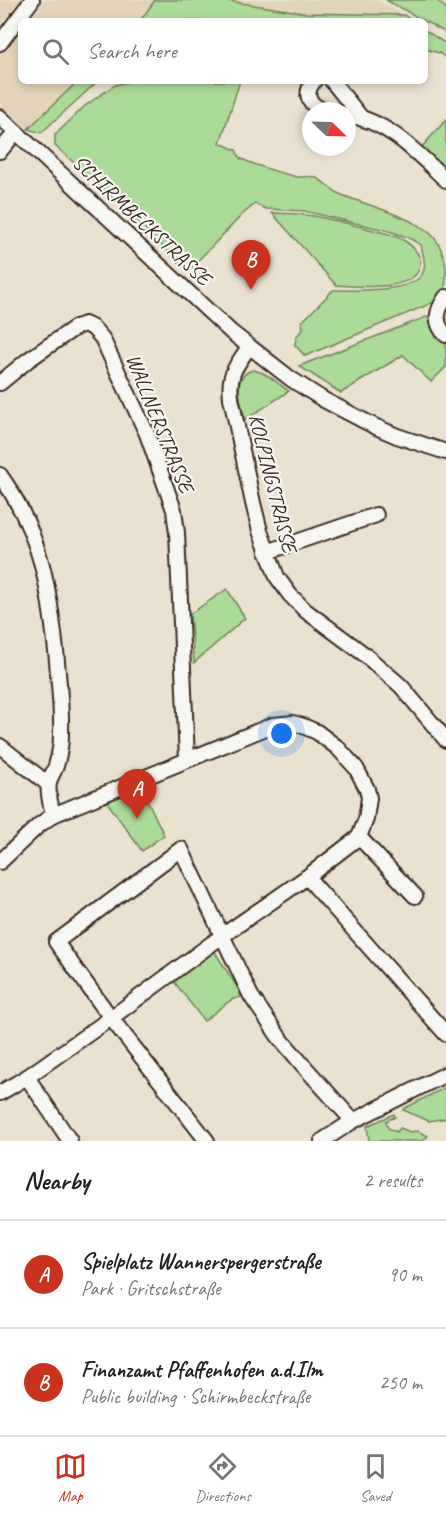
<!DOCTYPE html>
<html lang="en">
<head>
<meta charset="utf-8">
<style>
  :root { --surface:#fff; --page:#f2f2f2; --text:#202124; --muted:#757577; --line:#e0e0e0; --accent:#c8321e }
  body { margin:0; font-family:Caveat,sans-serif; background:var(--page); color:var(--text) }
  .compass { position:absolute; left:302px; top:102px; width:54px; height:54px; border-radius:50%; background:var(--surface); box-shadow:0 3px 9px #0003; rotate:113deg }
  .you { position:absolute; left:282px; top:734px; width:21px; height:21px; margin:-15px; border:4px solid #fff; border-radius:50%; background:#1a73e8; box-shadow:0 0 0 9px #1a73e833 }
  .badge { display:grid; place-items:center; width:39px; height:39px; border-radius:50%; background:var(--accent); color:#fff; font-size:20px; font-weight:700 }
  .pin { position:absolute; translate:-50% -50px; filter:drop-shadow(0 2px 3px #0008) }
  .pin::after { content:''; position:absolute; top:32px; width:21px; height:18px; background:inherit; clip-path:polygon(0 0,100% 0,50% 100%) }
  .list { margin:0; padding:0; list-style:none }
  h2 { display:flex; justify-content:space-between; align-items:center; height:78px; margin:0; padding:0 24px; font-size:26px }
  h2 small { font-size:20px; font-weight:400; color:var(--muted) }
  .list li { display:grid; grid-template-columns:39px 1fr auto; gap:18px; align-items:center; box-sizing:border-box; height:108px; padding:0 24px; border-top:2px solid var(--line) }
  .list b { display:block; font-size:22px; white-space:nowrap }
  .list p { margin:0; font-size:20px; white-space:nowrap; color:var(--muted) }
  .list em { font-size:20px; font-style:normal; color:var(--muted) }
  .icon { flex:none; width:33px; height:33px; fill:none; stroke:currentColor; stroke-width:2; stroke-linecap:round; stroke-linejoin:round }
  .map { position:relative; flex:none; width:446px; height:1141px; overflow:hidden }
  .search { position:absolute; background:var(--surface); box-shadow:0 3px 9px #0003; left:18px; right:18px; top:18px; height:66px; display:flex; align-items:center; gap:15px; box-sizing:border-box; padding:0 21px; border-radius:9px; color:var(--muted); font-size:22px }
  .sheet { height:294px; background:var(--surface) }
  nav { display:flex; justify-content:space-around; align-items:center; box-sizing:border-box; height:84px; border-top:2px solid var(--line); background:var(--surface); font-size:16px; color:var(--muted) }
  nav a { display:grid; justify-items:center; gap:3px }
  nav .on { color:var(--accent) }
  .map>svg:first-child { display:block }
  .built { fill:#e1d4ba }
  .green { fill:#abda99; stroke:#73825c; stroke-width:1.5 }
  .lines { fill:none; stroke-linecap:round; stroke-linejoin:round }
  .minor-casing { stroke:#3b2a1e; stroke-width:18 }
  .minor { stroke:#f6f6f2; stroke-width:14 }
  .labels { text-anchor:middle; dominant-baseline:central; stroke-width:4.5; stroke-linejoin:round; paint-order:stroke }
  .street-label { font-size:21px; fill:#3b2a1e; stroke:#f6f6f2 }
</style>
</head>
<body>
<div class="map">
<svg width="446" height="1141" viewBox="0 0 446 1141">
  <rect width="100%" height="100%" fill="#eae2d1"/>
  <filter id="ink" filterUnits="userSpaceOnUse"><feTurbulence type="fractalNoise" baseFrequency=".0167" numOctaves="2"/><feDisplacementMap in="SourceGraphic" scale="12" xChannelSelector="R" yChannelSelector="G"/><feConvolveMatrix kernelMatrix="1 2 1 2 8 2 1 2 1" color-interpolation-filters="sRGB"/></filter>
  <g filter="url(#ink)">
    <g class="built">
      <polygon points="0,0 155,0 140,21 21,21 21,81 78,81 28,129 0,104"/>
      <polygon points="221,0 376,0 404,15 307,13"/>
    </g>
    <g class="green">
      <polygon points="155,0 221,0 307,13 404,15 413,21 140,21"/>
      <polygon points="386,0 436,0 446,8 446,33"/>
      <polygon points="425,30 446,44 446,58 439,53 425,49"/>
      <polygon points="78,81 98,81 41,133 28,129"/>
      <path d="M132,81h108l-20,62 16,7 4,8c18,9 37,14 57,19 6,1 13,-2 18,0 10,5 17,14 27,18 25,10 70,22 89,39 9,9 15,25 15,38 0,16 0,16 -9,29l-132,55 -10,-11 1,-8 7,-8 -1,-7 31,-32c20,0 87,4 91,-21 2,-7 -2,-17 -3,-24l-12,-7 -20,-7 -85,-20 -38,-2 -11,-5 -13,11 -54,56 -85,-83 -48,-42v-11l31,-30 29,-20z"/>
      <polygon points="446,120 446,172 420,149"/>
      <path d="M272,213c14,0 28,1 42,3 21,4 42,9 63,15 8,2 19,4 26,9 9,5 19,15 17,25 -3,28 -64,21 -84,20z"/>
      <polygon points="429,316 431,327 446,343 446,367 431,382 403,355 341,393 299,366"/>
      <path d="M253,370c14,2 25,14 36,21l-44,29c-3,-16 -15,-44 8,-50z"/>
      <polygon points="227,589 245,618 194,663 190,614"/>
      <polygon points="141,787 164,835 142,851 107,802"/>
      <polygon points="213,949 239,990 241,997 231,1000 204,1021 172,979"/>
      <polygon points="446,1087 446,1118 429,1121 403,1110 405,1108"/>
      <polygon points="394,1114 395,1117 386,1121 388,1128 397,1132 400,1128 410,1132 418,1131 428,1136 423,1141 369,1141 367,1126"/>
    </g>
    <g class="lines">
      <defs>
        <g id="minor">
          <polyline points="0,43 32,0"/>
          <path d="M314,81c-12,15 -3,26 13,30"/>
          <polyline points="332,81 360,116"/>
          <path d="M347,115c40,5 71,39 99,65"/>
          <polyline points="0,117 231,332 291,379 324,400 374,426 397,436 446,452"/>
          <polyline points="0,151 16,132"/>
          <path d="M446,297c-9,13 -13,25 0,38"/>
          <path d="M249,347c-13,19 -21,27 -18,51l22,105 7,28 17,46 13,18 16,16 58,43 37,32 45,54"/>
          <polyline points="0,383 28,360 76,327 85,324 93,328 102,338 147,434 174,510 177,533 187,759"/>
          <path d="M0,475c42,60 50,115 57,186 2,25 5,49 4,74 0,10 -2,21 -5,31 -2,6 -6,11 -7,17 -2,10 2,22 4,32"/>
          <polyline points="267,552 376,515"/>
          <polyline points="0,746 48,784"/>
          <polyline points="359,837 415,896"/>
          <polyline points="0,862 38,826 53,815 273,725 293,723 303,726 317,732 338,748 356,768 367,789 369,798 366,819 359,837 307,877 222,936 111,1018 27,1077 0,1093"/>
          <polyline points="307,877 446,1034"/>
          <polyline points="27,1077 70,1141"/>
          <polyline points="207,1141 111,1018 56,942 181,849 251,996 279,1037 302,1064 353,1121"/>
          <polyline points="322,1141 353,1121 446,1074"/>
        </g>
      </defs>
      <use href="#minor" class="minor-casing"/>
      <use href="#minor" class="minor"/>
    </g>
  </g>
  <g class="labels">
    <g class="street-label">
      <text transform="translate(142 220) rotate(43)">SCHIRMBECKSTRASSE</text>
      <text transform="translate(160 423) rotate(68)">WALLNERSTRASSE</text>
      <text transform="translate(273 483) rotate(76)">KOLPINGSTRASSE</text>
    </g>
  </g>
</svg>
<svg class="compass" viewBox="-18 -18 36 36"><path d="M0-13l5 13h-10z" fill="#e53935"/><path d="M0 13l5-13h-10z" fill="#757577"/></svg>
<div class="you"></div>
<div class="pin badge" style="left:137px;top:819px">A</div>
<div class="pin badge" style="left:251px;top:290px">B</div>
<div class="search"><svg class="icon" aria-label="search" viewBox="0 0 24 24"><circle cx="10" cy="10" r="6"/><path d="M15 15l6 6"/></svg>Search here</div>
</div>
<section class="sheet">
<h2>Nearby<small>2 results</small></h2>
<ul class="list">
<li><span class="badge">A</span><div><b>Spielplatz Wannerspergerstraße</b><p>Park · Gritschstraße</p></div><em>90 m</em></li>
<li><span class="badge">B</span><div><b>Finanzamt Pfaffenhofen a.d.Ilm</b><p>Public building · Schirmbeckstraße</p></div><em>250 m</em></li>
</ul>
</section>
<nav>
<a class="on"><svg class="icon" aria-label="map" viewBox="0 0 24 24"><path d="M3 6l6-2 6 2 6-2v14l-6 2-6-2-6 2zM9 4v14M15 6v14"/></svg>Map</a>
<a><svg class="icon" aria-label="directions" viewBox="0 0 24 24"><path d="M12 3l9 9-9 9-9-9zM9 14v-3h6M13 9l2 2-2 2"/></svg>Directions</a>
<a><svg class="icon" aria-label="saved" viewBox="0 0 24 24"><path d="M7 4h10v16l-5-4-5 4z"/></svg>Saved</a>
</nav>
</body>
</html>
